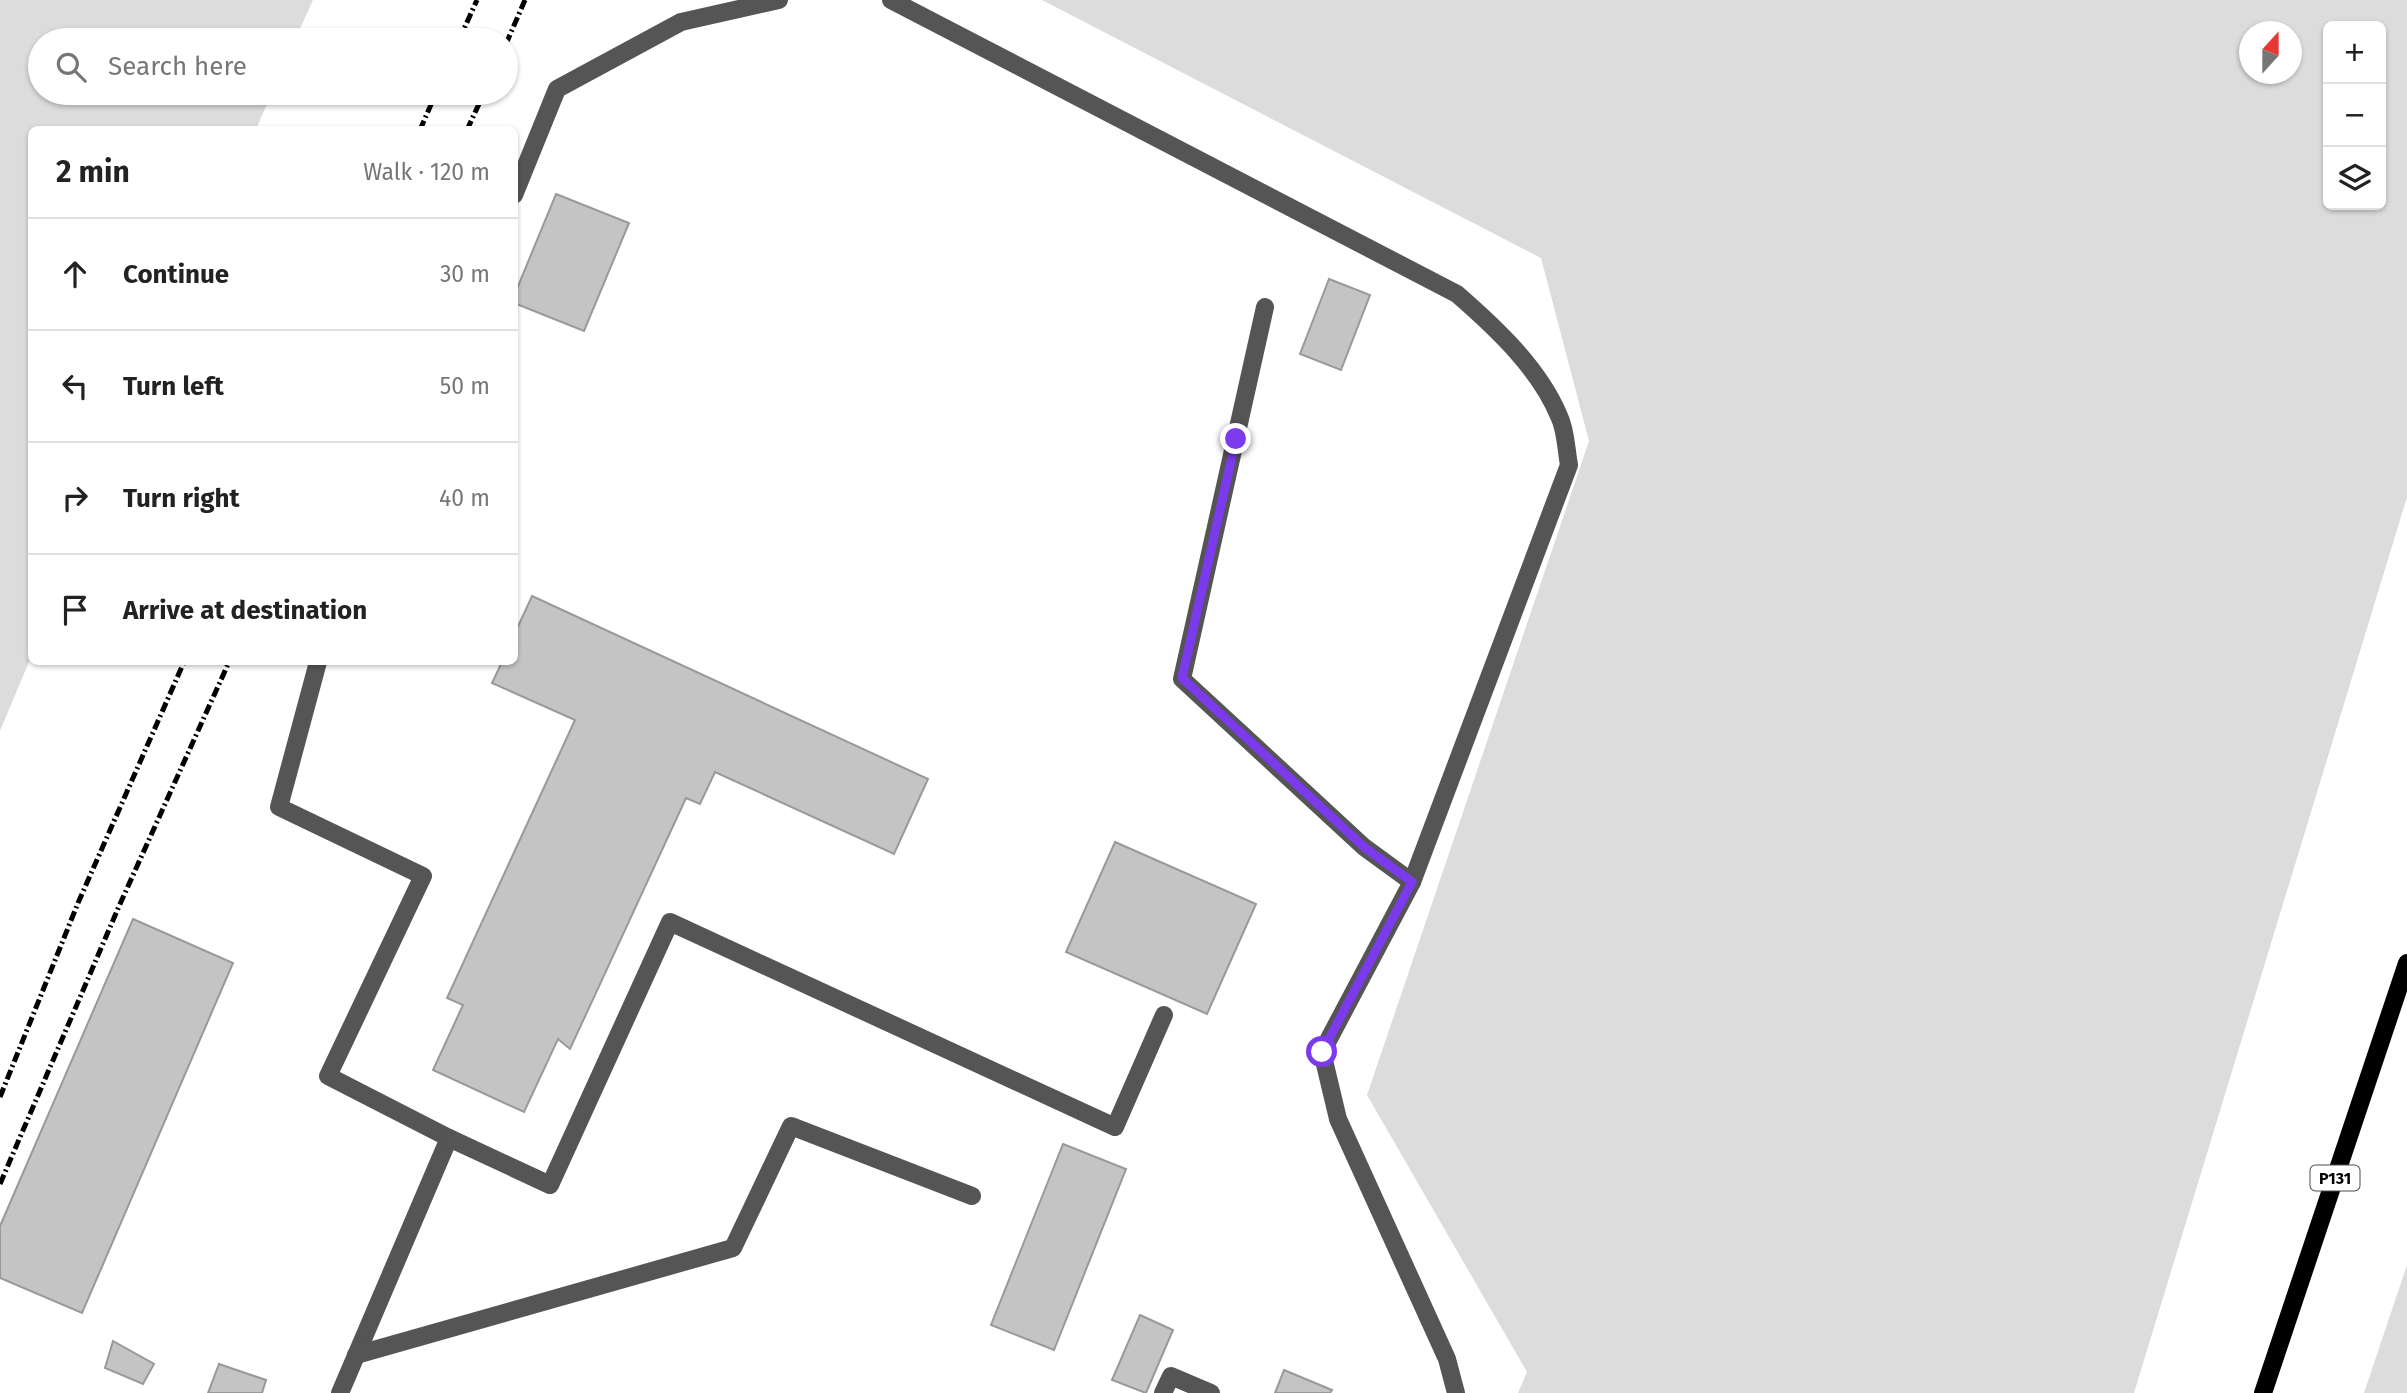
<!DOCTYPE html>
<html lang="en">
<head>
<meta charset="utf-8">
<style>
  :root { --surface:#fff; --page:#f6f6f6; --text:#222; --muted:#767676; --line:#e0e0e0 }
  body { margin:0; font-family:"Fira Sans",sans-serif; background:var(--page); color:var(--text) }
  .controls { position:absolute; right:21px; top:21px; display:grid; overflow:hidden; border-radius:10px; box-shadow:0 2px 5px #0004 }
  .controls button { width:63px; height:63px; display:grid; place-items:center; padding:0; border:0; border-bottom:2px solid var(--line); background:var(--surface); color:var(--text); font:35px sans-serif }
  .compass { position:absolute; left:2239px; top:21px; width:63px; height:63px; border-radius:50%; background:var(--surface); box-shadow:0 2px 5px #0004; rotate:21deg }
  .stop { position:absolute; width:21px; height:21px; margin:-16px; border:5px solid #7c3aed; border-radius:50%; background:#fff }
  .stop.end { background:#7c3aed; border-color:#fff; box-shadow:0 2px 7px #0008 }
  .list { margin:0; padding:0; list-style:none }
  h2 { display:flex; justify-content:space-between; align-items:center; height:91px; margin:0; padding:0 28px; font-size:30px }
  h2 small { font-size:23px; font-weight:400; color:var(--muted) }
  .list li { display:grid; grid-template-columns:46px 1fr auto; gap:21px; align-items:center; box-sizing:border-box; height:112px; padding:0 28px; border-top:2px solid var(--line) }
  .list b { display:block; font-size:26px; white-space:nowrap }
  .list em { font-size:23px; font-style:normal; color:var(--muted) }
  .icon { flex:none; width:38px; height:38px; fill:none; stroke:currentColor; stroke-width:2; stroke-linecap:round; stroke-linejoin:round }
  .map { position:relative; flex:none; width:2407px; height:1393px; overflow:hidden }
  .search { position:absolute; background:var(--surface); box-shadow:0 2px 5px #0004; left:28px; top:28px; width:490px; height:77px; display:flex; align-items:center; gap:18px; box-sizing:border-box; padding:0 24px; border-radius:38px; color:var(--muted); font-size:26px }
  .panel { position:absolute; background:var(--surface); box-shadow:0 2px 5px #0004; left:28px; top:126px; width:490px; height:539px; border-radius:10px }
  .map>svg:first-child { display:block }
  .green { fill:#dcdcdc; fill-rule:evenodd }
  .building { fill:#c4c4c4; stroke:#999; stroke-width:2 }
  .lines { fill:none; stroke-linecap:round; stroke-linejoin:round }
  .minor { stroke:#555; stroke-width:18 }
  .major { stroke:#000; stroke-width:18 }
  .rail { stroke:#000; stroke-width:5; stroke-dasharray:10 3.5 2 3.5; stroke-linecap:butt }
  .route { stroke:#7c3aed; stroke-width:9 }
  .labels { text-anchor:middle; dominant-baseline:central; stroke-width:7; stroke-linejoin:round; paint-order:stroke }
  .shield { fill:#fff; stroke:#4c4c4c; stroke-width:2 }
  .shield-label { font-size:16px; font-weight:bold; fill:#000 }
</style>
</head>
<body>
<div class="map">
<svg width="2407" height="1393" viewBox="0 0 2407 1393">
  <rect width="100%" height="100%" fill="#fff"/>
  <g class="green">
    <polygon points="0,0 313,0 295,40 40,40 40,93 272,93 256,129 32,130 31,657 0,731"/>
    <path d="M1042,0h1365v497l-273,896h-616l9,-21 -160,-277 222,-654 -48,-183zM2328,26h53v179h-53zM2250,32h42v42h-42z"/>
    <polygon points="2407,1265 2407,1393 2364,1393"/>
  </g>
  <g class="building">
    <polygon points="556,194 629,223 584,331 514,303 514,296"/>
    <polygon points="1329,279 1370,295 1341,370 1300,354"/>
    <polygon points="532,596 928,779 894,854 715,772 700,804 686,798 570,1049 558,1039 524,1112 433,1070 463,1005 447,998 575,720 492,683 502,662 514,662 514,635"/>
    <polygon points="1115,842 1256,904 1207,1014 1066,952"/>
    <polygon points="133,919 233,963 82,1313 0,1278 0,1226"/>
    <polygon points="1063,1144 1126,1169 1054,1350 991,1325"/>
    <polygon points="1140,1315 1173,1330 1146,1393 1112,1380"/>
    <polygon points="113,1341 154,1364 143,1384 105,1368"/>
    <polygon points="219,1364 266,1380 262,1393 208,1393"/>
    <polygon points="1284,1370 1332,1390 1330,1393 1275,1393"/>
  </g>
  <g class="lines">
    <g class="minor">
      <path d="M891,0l566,294c39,34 82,74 102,122 7,14 7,33 10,49l-157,417"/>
      <polyline points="514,195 557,89 681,22 779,0"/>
      <polyline points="1265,307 1182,679 1364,847 1412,882 1322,1052 1338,1119 1447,1359 1456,1393"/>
      <polyline points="318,662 279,807 423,876 328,1076 449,1138 340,1393"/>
      <polyline points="449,1138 550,1185 670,922 1115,1127 1164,1015"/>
      <polyline points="356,1355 733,1248 791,1126 972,1196"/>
      <polyline points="1163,1393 1171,1376 1211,1393"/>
    </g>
    <polyline class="major" points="2263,1393 2407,963"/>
    <g class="rail">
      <polyline points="459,40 477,0"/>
      <polyline points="506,44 525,0"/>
      <polyline points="420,130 436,93"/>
      <polyline points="467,130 484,93"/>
      <polyline points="0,1097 78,903 184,662"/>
      <polyline points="0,1184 120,904 229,662"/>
    </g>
  </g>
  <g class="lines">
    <polyline class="route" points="1236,439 1182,678 1364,847 1412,882 1322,1052"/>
  </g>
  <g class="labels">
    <rect class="shield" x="2310.5" y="1165.5" width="49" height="25" rx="5"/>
    <g class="shield-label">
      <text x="2335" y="1178">Р131</text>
    </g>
  </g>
</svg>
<div class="controls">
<button>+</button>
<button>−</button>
<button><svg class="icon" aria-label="layers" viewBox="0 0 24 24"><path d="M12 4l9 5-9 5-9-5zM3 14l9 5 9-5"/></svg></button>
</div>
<svg class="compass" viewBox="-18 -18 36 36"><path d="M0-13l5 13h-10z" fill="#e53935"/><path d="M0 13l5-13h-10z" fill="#767676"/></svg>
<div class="stop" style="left:1322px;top:1052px"></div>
<div class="stop end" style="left:1236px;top:439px"></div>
<div class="search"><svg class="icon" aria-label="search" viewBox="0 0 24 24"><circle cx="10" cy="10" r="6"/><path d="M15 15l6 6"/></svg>Search here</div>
<section class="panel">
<h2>2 min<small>Walk · 120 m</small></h2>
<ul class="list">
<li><svg class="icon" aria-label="ahead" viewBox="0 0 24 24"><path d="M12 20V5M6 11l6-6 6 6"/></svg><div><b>Continue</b></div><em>30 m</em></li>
<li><svg class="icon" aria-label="left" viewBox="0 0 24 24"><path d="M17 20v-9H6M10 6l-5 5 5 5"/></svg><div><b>Turn left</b></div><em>50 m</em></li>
<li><svg class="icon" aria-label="right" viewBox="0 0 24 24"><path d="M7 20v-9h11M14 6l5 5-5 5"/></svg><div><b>Turn right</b></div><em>40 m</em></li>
<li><svg class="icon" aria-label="arrive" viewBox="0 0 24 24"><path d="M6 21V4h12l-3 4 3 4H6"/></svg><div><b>Arrive at destination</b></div></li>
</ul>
</section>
</div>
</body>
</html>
